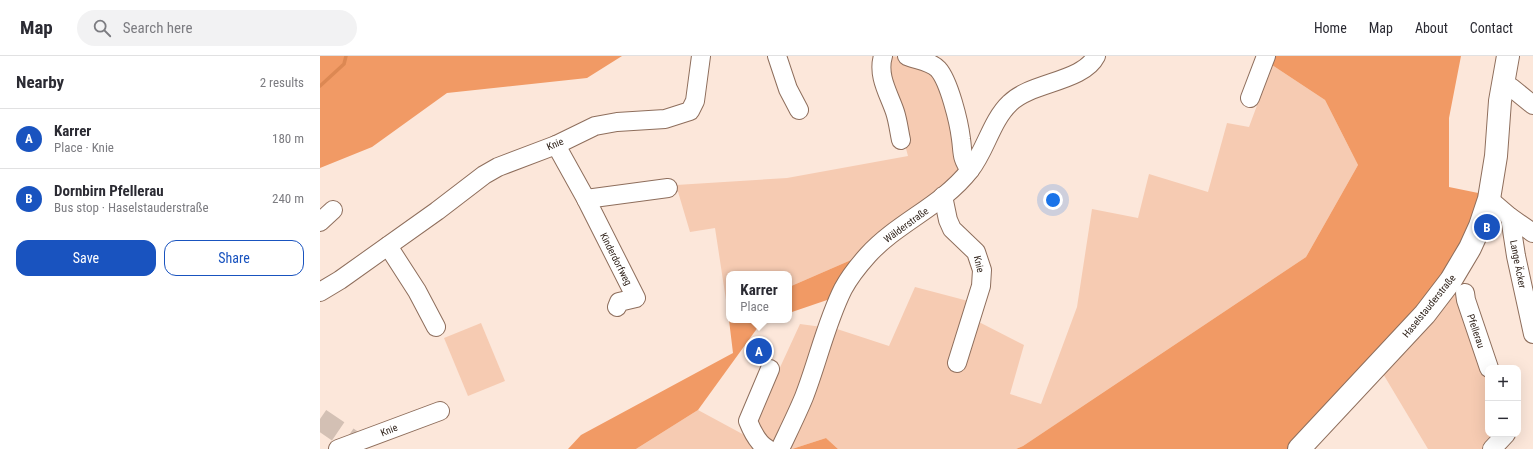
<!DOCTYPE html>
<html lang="en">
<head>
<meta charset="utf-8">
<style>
  :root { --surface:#fff; --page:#f2f2f3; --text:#2b2b33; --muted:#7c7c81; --line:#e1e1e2; --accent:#1953bf }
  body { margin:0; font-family:"Roboto Condensed",sans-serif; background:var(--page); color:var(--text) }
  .controls { position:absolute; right:12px; bottom:12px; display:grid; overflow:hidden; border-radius:8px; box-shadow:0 4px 16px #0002 }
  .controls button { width:36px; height:36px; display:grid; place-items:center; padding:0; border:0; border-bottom:1px solid var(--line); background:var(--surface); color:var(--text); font:20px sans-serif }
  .you { position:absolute; left:733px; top:144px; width:14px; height:14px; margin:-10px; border:3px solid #fff; border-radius:50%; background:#1a73e8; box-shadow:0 0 0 6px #1a73e833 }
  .badge { display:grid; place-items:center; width:26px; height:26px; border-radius:50%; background:var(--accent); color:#fff; font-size:13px; font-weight:700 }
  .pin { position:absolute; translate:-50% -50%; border:2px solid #fff; box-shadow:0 1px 4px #0006 }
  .popup { position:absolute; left:406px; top:215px; width:66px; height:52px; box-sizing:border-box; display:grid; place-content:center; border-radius:8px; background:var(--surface); filter:drop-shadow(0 1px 3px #0005); font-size:13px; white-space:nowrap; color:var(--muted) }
  .popup b { font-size:15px; color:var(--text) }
  .popup::after { content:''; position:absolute; left:50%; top:100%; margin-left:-8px; border:8px solid transparent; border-top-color:var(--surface) }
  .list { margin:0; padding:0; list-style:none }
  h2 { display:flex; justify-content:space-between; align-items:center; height:52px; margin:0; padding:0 16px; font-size:17px }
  h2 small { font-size:13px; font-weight:400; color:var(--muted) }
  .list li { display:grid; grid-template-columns:26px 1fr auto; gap:12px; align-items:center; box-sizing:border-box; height:60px; padding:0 16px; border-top:1px solid var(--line) }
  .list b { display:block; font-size:15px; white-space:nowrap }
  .list p { margin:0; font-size:13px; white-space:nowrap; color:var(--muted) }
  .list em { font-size:13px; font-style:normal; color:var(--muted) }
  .actions { display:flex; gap:8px; padding:12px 16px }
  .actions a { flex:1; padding:9px 0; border:1px solid var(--accent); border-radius:12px; text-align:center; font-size:14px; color:var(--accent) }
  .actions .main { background:var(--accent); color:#fff }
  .icon { flex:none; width:22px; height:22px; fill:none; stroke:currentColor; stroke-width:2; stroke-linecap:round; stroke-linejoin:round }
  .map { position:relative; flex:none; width:1213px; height:393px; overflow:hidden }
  header { display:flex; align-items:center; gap:24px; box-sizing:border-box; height:56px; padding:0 20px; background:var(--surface); border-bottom:1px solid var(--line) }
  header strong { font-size:19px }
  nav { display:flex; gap:22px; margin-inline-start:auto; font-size:14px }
  .search { width:280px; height:36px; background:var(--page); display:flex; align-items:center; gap:10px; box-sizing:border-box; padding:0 14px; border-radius:22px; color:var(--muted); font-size:15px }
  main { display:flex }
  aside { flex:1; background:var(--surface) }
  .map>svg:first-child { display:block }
  .green { fill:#f6cbb2 }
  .forest { fill:#f19a65 }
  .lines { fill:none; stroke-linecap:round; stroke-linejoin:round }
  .stream { stroke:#dc8853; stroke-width:3.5 }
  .major-tunnel { stroke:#d3c0b4; stroke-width:22; stroke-dasharray:22 11; stroke-linecap:butt }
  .minor-casing { stroke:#8e6e5c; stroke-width:20 }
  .major-casing { stroke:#8e6e5c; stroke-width:24 }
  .minor { stroke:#fff; stroke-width:18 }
  .major { stroke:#fff; stroke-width:22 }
  .labels { text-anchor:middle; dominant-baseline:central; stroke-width:4; stroke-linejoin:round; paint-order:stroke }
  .street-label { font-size:10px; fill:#31241c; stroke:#fff }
</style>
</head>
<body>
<header>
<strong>Map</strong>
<div class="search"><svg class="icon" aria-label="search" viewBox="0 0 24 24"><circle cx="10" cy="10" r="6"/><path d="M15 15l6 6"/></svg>Search here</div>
<nav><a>Home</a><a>Map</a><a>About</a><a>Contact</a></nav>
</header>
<main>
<aside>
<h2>Nearby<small>2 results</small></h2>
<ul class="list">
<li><span class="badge">A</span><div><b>Karrer</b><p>Place · Knie</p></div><em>180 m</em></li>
<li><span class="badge">B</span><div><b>Dornbirn Pfellerau</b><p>Bus stop · Haselstauderstraße</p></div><em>240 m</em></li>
</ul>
<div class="actions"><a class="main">Save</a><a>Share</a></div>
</aside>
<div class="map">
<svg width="1213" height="393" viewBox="0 0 1213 393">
  <rect width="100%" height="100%" fill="#fce7da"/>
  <g class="green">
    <polygon points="568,0 579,1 618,20 643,113 538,201 469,231 469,218 409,218 408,257 395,172 370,176 356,129 467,122 588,100 564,11"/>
    <polygon points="952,9 1005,44 1038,109 986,201 703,390 696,393 518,393 506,382 472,393 316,393 378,354 428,381 480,268 517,273 569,290 595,231 652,246 655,264 704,289 690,338 721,348 757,251 772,153 818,162 829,118 888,136 907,67 929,71"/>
    <polygon points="1127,224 1141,245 1168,321 1168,378 1175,378 1162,393 1108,393 1056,306"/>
    <polygon points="161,267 185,325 148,340 124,282"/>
  </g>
  <g class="forest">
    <polygon points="0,0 302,0 267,22 127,37 52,91 0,112"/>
    <polygon points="953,0 1141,0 1129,62 1129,131 1168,139 1138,209 973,393 696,393 703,390 986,201 1038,109 1005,44 952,9"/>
    <polygon points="538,201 513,242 469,257 469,231"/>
    <polygon points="409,264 450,264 441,267 378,354 316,393 248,393 261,379 413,297"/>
    <polygon points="506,382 518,393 472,393"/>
  </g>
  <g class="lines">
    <polyline class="stream" points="0,30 24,8 26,0"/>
    <polyline class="major-tunnel" points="0,363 44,393"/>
    <defs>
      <g id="minor">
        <polyline points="457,0 468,33 479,54"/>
        <path d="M563,0c-6,20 6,38 12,56 3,9 4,19 6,28"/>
        <path d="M587,0c9,4 23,5 31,13 11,12 21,53 23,70 2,14 0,19 9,31"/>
        <polyline points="1183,26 1192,32 1213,49"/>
        <polyline points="930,42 946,0"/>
        <polyline points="236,89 266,143 316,242 299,246 297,251"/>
        <polyline points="623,140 628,164 632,173 656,196 662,214 661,230 637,307"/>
        <polyline points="266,143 348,132"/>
        <polyline points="1169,143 1190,161 1213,177"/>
        <polyline points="1190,161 1196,200 1213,278"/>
        <polyline points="0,166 13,154"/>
        <polyline points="68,190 97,235 116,271"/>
        <polyline points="0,236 20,224 117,155 164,119 178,111 236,89 275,70 297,66 345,63 370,55 375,45 381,0"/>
        <polyline points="1145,237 1146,244 1169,312"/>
        <polyline points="18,393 120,355"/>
        <path d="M448,393c-10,-5 -16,-18 -20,-28l22,-52"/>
        <path d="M460,393c8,-17 17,-35 24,-52 14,-36 22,-74 39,-108 7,-13 16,-24 25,-34 30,-33 74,-49 102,-85 16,-20 21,-49 40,-67 21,-21 73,-21 86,-47"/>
        <polyline points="1172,393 1186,378"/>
      </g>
      <polyline id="major" points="979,393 1105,258 1131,224 1150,192 1160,170 1169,143 1176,100 1180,45 1188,0"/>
    </defs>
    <use href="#minor" class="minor-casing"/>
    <use href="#major" class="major-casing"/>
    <use href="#minor" class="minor"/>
    <use href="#major" class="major"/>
  </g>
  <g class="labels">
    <g class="street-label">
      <text transform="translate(235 88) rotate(-23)">Knie</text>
      <text transform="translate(586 169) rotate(-36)">Wälderstraße</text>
      <text transform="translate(296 203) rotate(63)">Kinderdorfweg</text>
      <text transform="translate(659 208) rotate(77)">Knie</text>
      <text transform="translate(1198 208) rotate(79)">Lange Äcker</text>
      <text transform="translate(1109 250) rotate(-51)">Haselstauderstraße</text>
      <text transform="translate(1156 275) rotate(71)">Pfellerau</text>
      <text transform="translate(69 374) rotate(-22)">Knie</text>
    </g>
  </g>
</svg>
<div class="controls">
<button>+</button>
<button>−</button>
</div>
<div class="you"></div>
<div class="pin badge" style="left:439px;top:295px">A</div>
<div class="popup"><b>Karrer</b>Place</div>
<div class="pin badge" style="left:1167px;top:171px">B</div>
</div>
</main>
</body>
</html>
